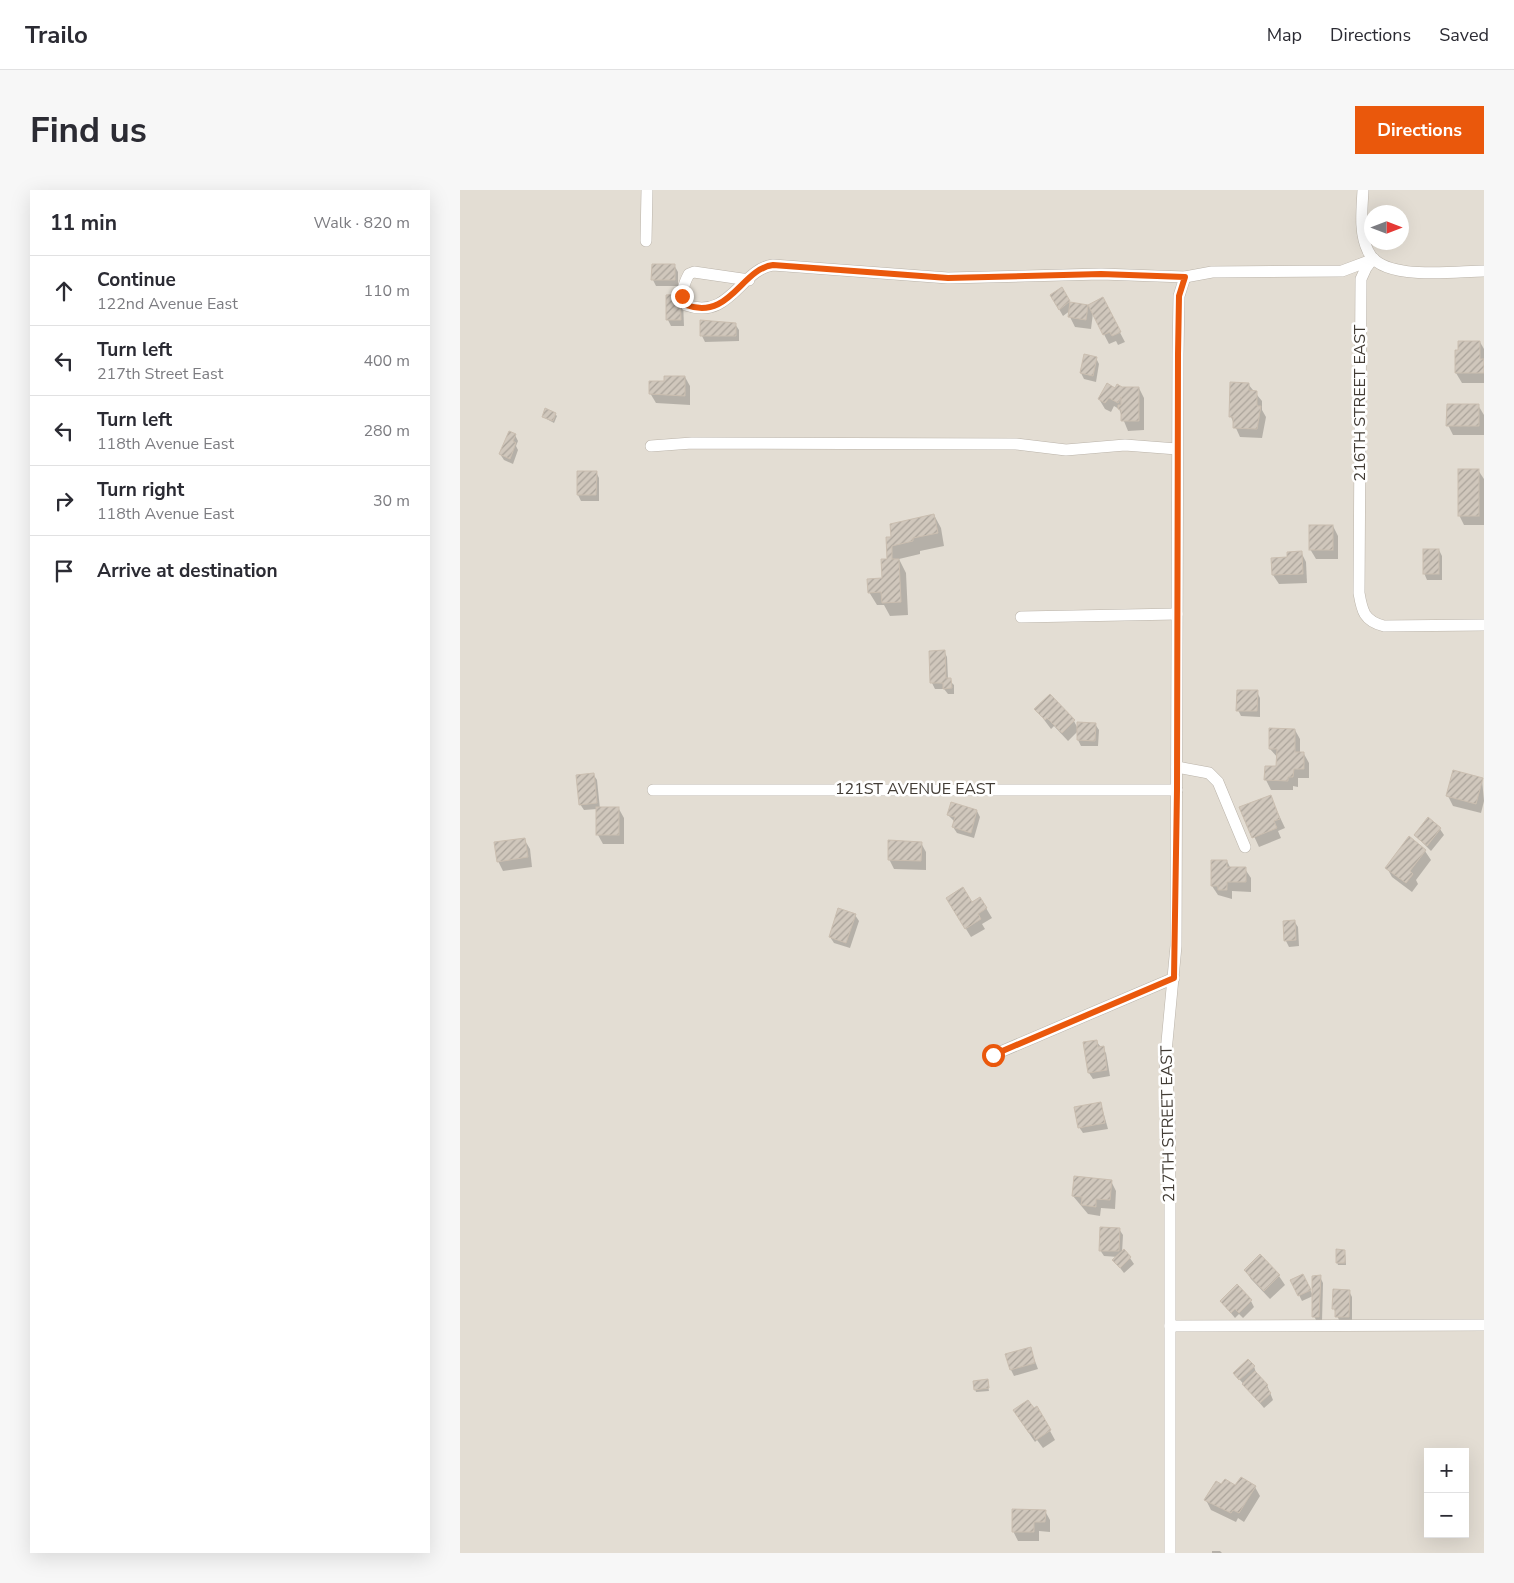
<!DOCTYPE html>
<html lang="en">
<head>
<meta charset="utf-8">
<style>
  :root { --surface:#fff; --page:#f7f7f7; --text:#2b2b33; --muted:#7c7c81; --line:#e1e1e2; --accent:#ea580c }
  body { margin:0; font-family:"Nunito Sans",sans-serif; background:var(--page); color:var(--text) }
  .controls { position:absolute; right:15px; bottom:15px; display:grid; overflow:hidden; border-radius:0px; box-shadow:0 5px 20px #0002 }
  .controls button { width:45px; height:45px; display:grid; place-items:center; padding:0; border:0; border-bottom:1px solid var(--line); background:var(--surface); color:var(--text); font:25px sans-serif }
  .compass { position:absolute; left:904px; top:15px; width:45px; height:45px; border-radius:50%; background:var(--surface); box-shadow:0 5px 20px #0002; rotate:90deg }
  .stop { position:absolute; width:15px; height:15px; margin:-11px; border:4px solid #ea580c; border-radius:50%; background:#fff }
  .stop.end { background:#ea580c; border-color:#fff; box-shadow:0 1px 5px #0008 }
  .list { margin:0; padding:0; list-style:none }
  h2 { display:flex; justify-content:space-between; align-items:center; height:65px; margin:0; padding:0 20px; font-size:21px }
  h2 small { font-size:16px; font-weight:400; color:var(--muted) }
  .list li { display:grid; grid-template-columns:32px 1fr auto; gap:15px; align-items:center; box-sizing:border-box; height:70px; padding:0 20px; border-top:1px solid var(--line) }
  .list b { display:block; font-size:19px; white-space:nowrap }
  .list p { margin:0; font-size:16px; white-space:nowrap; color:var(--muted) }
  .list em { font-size:16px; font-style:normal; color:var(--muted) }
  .icon { flex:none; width:28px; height:28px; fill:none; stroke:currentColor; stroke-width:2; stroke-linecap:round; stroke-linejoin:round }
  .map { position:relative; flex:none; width:1024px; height:1363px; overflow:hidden; border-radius:0px }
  header { display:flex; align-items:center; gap:30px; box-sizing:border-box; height:70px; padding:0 25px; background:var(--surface); border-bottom:1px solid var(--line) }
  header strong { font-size:24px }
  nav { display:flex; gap:28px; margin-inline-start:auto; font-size:18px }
  .intro { display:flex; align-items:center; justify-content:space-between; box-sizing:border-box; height:120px; padding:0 30px }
  h1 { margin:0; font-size:35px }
  .button { padding:12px 22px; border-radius:0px; background:var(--accent); color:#fff; font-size:18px; font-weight:700 }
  main { display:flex; gap:30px; padding:0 30px }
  aside { flex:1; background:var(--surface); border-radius:0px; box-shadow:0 5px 20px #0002 }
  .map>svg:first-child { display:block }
  .residential { fill:#e3ddd3; fill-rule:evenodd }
  .shadow { fill:#0003 }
  .building { fill:url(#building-hatch); stroke:#cabeb0 }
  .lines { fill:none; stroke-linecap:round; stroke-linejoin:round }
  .minor-casing { stroke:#bab3a9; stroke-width:12 }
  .minor { stroke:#fff; stroke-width:11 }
  .route { stroke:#ea580c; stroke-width:6 }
  .labels { text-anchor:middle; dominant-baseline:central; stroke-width:5; stroke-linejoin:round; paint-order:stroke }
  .street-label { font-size:16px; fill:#423c35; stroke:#fff }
</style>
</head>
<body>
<header>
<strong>Trailo</strong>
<nav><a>Map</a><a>Directions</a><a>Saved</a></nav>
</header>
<div class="intro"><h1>Find us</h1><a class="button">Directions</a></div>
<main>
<aside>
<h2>11 min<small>Walk · 820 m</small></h2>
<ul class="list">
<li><svg class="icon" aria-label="ahead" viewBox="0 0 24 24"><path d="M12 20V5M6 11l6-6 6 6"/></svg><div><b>Continue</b><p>122nd Avenue East</p></div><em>110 m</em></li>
<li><svg class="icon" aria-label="left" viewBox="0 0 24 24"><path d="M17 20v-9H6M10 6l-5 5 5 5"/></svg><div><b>Turn left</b><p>217th Street East</p></div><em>400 m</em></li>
<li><svg class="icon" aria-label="left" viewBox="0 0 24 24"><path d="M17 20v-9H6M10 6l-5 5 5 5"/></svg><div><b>Turn left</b><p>118th Avenue East</p></div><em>280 m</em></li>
<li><svg class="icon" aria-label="right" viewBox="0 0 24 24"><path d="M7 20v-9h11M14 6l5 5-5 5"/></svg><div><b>Turn right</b><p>118th Avenue East</p></div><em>30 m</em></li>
<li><svg class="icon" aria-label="arrive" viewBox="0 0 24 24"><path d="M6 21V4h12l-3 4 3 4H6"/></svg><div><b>Arrive at destination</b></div></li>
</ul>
</aside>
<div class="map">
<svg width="1024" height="1363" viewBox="0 0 1024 1363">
  <defs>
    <pattern id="building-hatch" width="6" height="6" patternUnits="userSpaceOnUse" patternTransform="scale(1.25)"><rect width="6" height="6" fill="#d0c7bc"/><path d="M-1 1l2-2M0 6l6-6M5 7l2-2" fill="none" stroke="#aaa39a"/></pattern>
  </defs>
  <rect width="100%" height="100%" fill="#f0ece5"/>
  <path class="residential" d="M0,0h1024v1363h-1024zM912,22h30v30h-30zM968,1262h37v82h-37z"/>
  <g class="shadow">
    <polygon points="214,75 218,82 218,96 196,96 193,90"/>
    <polygon points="602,99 610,113 628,116 642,109 665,152 658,155 656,151 649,154 633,123 631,139 615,137 610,127 611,120 603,126 591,105"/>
    <polygon points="207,106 223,112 224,136 211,136 208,130"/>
    <polygon points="275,134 279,140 279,151 245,152 242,146"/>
    <polygon points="1020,152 1024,159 1024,193 1002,193 996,183 996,161"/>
    <polygon points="636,168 639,174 636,192 624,189 621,183"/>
    <polygon points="225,187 230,196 230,215 196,213 190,203 205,192"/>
    <polygon points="788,194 802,211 802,220 806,227 802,248 780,247 771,227"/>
    <polygon points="661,198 679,198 684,208 684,240 668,241 659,219 654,216 651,222 645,219 639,209"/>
    <polygon points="1018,215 1024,225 1024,245 993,245 988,235"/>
    <polygon points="95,224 97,226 94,233 83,227"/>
    <polygon points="55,245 58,251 56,256 58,260 53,274 44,270 40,264"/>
    <polygon points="1018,280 1024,289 1024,335 1004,335 999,325"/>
    <polygon points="136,282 139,288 139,311 121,311 118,305"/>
    <polygon points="474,325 481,338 484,356 460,361 460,364 439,369 446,383 448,425 430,426 424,415 417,415 409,402 423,389 433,348"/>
    <polygon points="873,336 878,346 878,369 856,369 850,359"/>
    <polygon points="979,360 982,366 982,390 967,390 964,383"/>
    <polygon points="841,362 846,372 847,393 819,394 813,385 828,369"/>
    <polygon points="484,461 487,467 488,489 494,495 494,504 488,504 484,499 475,499 472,493 471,462"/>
    <polygon points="797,502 800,508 800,527 781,526 778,520"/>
    <polygon points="576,519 614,531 618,539 635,534 639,540 638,556 621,556 618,550 618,541 608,551 594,536 591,539"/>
    <polygon points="835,540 840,549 840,563 844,564 849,573 849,588 838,588 838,597 833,596 833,600 811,600 806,590 806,577 818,577 818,568 810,559"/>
    <polygon points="133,584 137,590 140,619 159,619 164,628 164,654 143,654 138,645 137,619 124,620 120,614"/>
    <polygon points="1022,589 1024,611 1021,623 993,616 988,606"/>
    <polygon points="810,606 825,638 818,641 821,648 799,657 781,618"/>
    <polygon points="517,621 520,627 514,648 497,643 493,637 495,632 488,625"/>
    <polygon points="980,639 984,645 971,661 955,645"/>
    <polygon points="64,649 70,659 72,677 43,681 38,671"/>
    <polygon points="461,653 466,662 466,680 434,679 429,669"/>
    <polygon points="965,661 971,670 956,690 958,694 952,702 932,687 927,678"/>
    <polygon points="767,671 771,679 785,679 791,688 791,702 772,701 772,709 758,705 752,696"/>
    <polygon points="520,708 532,728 522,734 525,739 511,747 493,718 512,714"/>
    <polygon points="395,725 399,731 390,758 374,753 370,747"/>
    <polygon points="834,731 838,737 839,756 829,757 826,751"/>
    <polygon points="636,851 646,863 650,886 633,889 629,883"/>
    <polygon points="641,914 648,939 623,943 619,937"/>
    <polygon points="651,991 656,1001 655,1019 641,1018 640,1026 628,1024 613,1006"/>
    <polygon points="659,1039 663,1045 662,1063 670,1068 674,1074 664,1083 654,1070 658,1067 644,1066 640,1060"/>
    <polygon points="885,1061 886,1075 878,1075 877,1072"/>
    <polygon points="785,1080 819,1086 825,1095 810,1109 791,1089"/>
    <polygon points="860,1087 863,1093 862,1132 857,1132 854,1126"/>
    <polygon points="846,1091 853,1106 842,1111 839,1105"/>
    <polygon points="889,1101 892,1107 892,1133 880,1132 874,1119"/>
    <polygon points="761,1111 791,1111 794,1117 783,1128 779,1124 775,1128"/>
    <polygon points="570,1158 578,1179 554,1186 551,1180"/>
    <polygon points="794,1176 796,1183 807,1195 813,1210 804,1218 774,1183"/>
    <polygon points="527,1191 529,1201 516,1202 515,1199"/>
    <polygon points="577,1217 595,1250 583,1258 577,1250 575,1252 560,1230"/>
    <polygon points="762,1296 795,1297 800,1306 784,1332 778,1328 776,1332 751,1320 746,1310"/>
    <polygon points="585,1321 590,1330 590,1342 579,1341 579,1351 558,1351 553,1341"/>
    <polygon points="752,1361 760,1361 762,1363 752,1363"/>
  </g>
  <g class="building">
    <polygon points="192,74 215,74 215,90 191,90"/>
    <polygon points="602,97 610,111 599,120 590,105"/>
    <polygon points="220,104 221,130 206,130 206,105"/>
    <polygon points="643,107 661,142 652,146 650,142 643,145 628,115 626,130 608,127 610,112 628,115"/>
    <polygon points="240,130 276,133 276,146 240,146"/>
    <polygon points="998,151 1020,151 1020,169 1024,169 1024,183 995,183 995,160 998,160"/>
    <polygon points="624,164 637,167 633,186 620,183"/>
    <polygon points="204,186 225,186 225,206 189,204 189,191 204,191"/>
    <polygon points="770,192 789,193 789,200 797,201 797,216 801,216 797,239 773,238 773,227 769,227"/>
    <polygon points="647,193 655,198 657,194 662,197 679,197 679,231 661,231 661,220 658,219 658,215 661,215 661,207 658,213 649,208 645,213 638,209"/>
    <polygon points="987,214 1019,214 1019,236 986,236"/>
    <polygon points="85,218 96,223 93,231 82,227"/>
    <polygon points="49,241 56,244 53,251 56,253 50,269 39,264"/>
    <rect x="998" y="279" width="21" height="47"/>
    <polygon points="117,281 137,281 136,305 117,305"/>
    <polygon points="474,324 478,343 453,348 453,351 432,356 432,369 439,369 441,412 422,413 421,402 408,403 407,389 422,388 421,369 427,369 426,347 431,347 430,334"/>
    <rect x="849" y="335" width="24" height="25"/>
    <rect x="963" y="359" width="16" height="25"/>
    <polygon points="842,361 843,384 812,385 811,368 827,367 827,362"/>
    <polygon points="485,460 486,488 491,488 492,498 483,499 483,493 470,493 469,461"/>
    <polygon points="777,500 798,500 797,521 776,521"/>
    <polygon points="590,504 615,530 602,543 587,528 585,530 574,519"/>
    <polygon points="617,532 636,533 635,551 617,550"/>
    <polygon points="809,538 835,539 835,562 844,562 844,579 834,579 833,587 828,587 828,591 804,590 805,576 816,576 817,559 809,559"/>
    <polygon points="993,580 1023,588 1016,614 986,606"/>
    <polygon points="134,583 137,613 119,615 116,585"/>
    <polygon points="811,605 820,629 814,631 817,638 792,648 779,617"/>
    <polygon points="491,612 517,620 511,643 492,637 495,627 487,625"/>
    <rect x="136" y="617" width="23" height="28"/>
    <polygon points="968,627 981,638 967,656 954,645"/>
    <polygon points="949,646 966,660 950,681 953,684 946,693 925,678"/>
    <polygon points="65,648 68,667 37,672 34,652"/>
    <polygon points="428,650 462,652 461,671 428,670"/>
    <polygon points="751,670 767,670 767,677 786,677 786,692 767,692 767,700 758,700 758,696 751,696"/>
    <polygon points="503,697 512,712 520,707 527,718 518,724 521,729 505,739 486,708"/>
    <polygon points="378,718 396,724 386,753 369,747"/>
    <polygon points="835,730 836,750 824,751 823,731"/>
    <polygon points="637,850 638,857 644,856 647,880 628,883 623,852"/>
    <polygon points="641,912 645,933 618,938 614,917"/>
    <polygon points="614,986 652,990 650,1010 636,1009 636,1017 621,1015 622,1007 612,1006"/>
    <polygon points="640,1037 660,1038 659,1061 639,1061"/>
    <polygon points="664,1059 671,1067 660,1078 652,1070"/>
    <polygon points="876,1059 885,1060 885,1073 876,1073"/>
    <polygon points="800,1064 820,1085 804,1101 784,1080"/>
    <polygon points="843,1084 851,1100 838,1106 830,1090"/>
    <polygon points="861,1085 859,1127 852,1127 852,1086"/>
    <polygon points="777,1094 792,1110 779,1123 775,1119 771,1123 760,1111"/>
    <polygon points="873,1099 890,1100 889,1127 875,1127 875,1119 872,1119"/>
    <polygon points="571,1157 575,1173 550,1180 545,1164"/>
    <polygon points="788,1169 795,1176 779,1190 773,1183"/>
    <polygon points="795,1181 808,1195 806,1197 811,1203 800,1213 782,1194"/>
    <polygon points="528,1189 529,1198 514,1200 513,1191"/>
    <polygon points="568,1210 574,1218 577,1216 591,1240 576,1250 571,1242 569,1243 553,1220"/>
    <polygon points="781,1287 796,1296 779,1323 773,1320 771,1323 744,1310 756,1291 761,1294 765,1289 775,1295"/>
    <polygon points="552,1319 586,1320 585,1332 574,1332 574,1342 552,1342"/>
  </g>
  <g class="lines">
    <defs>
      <g id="minor">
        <path d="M903,0c-1,20 -4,43 5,61 13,31 87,20 116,20"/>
        <polyline points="186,51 187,0"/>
        <path d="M912,70l-6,8 -5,11 -2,314c3,18 5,28 25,33l100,-1"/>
        <path d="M289,90l-55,-8 -5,2c-6,11 -8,19 -3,31 44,16 55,-36 87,-40l175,13 153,-4 84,3 27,-5 130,-1 32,-12"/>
        <polyline points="191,256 232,253 556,254 606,260 665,255 717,259"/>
        <polyline points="561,427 717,424"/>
        <polyline points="717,577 749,583 758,592 785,657"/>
        <polyline points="193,600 717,600"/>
        <polyline points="533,865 714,788"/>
        <polyline points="710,1136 1024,1135"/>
        <polyline points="710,1363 710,1006 709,912 705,873 716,756 718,164 719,106 725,87"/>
      </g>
    </defs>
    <use href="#minor" class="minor-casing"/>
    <use href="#minor" class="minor"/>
  </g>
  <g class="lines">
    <path class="route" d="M222,106l4,9c44,16 55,-36 87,-40l175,13 153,-4 84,3 -6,19 -1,58 -1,436 -3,188 -181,77"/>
  </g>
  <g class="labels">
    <g class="street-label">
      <text transform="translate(900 213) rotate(-90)">216TH STREET EAST</text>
      <text x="455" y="599">121ST AVENUE EAST</text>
      <text transform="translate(708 934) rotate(-91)">217TH STREET EAST</text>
    </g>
  </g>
</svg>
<div class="controls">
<button>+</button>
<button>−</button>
</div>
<svg class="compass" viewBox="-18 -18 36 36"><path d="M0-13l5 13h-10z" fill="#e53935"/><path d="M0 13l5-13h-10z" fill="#7c7c81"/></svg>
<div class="stop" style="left:533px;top:865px"></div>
<div class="stop end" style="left:222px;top:106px"></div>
</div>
</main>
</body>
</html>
